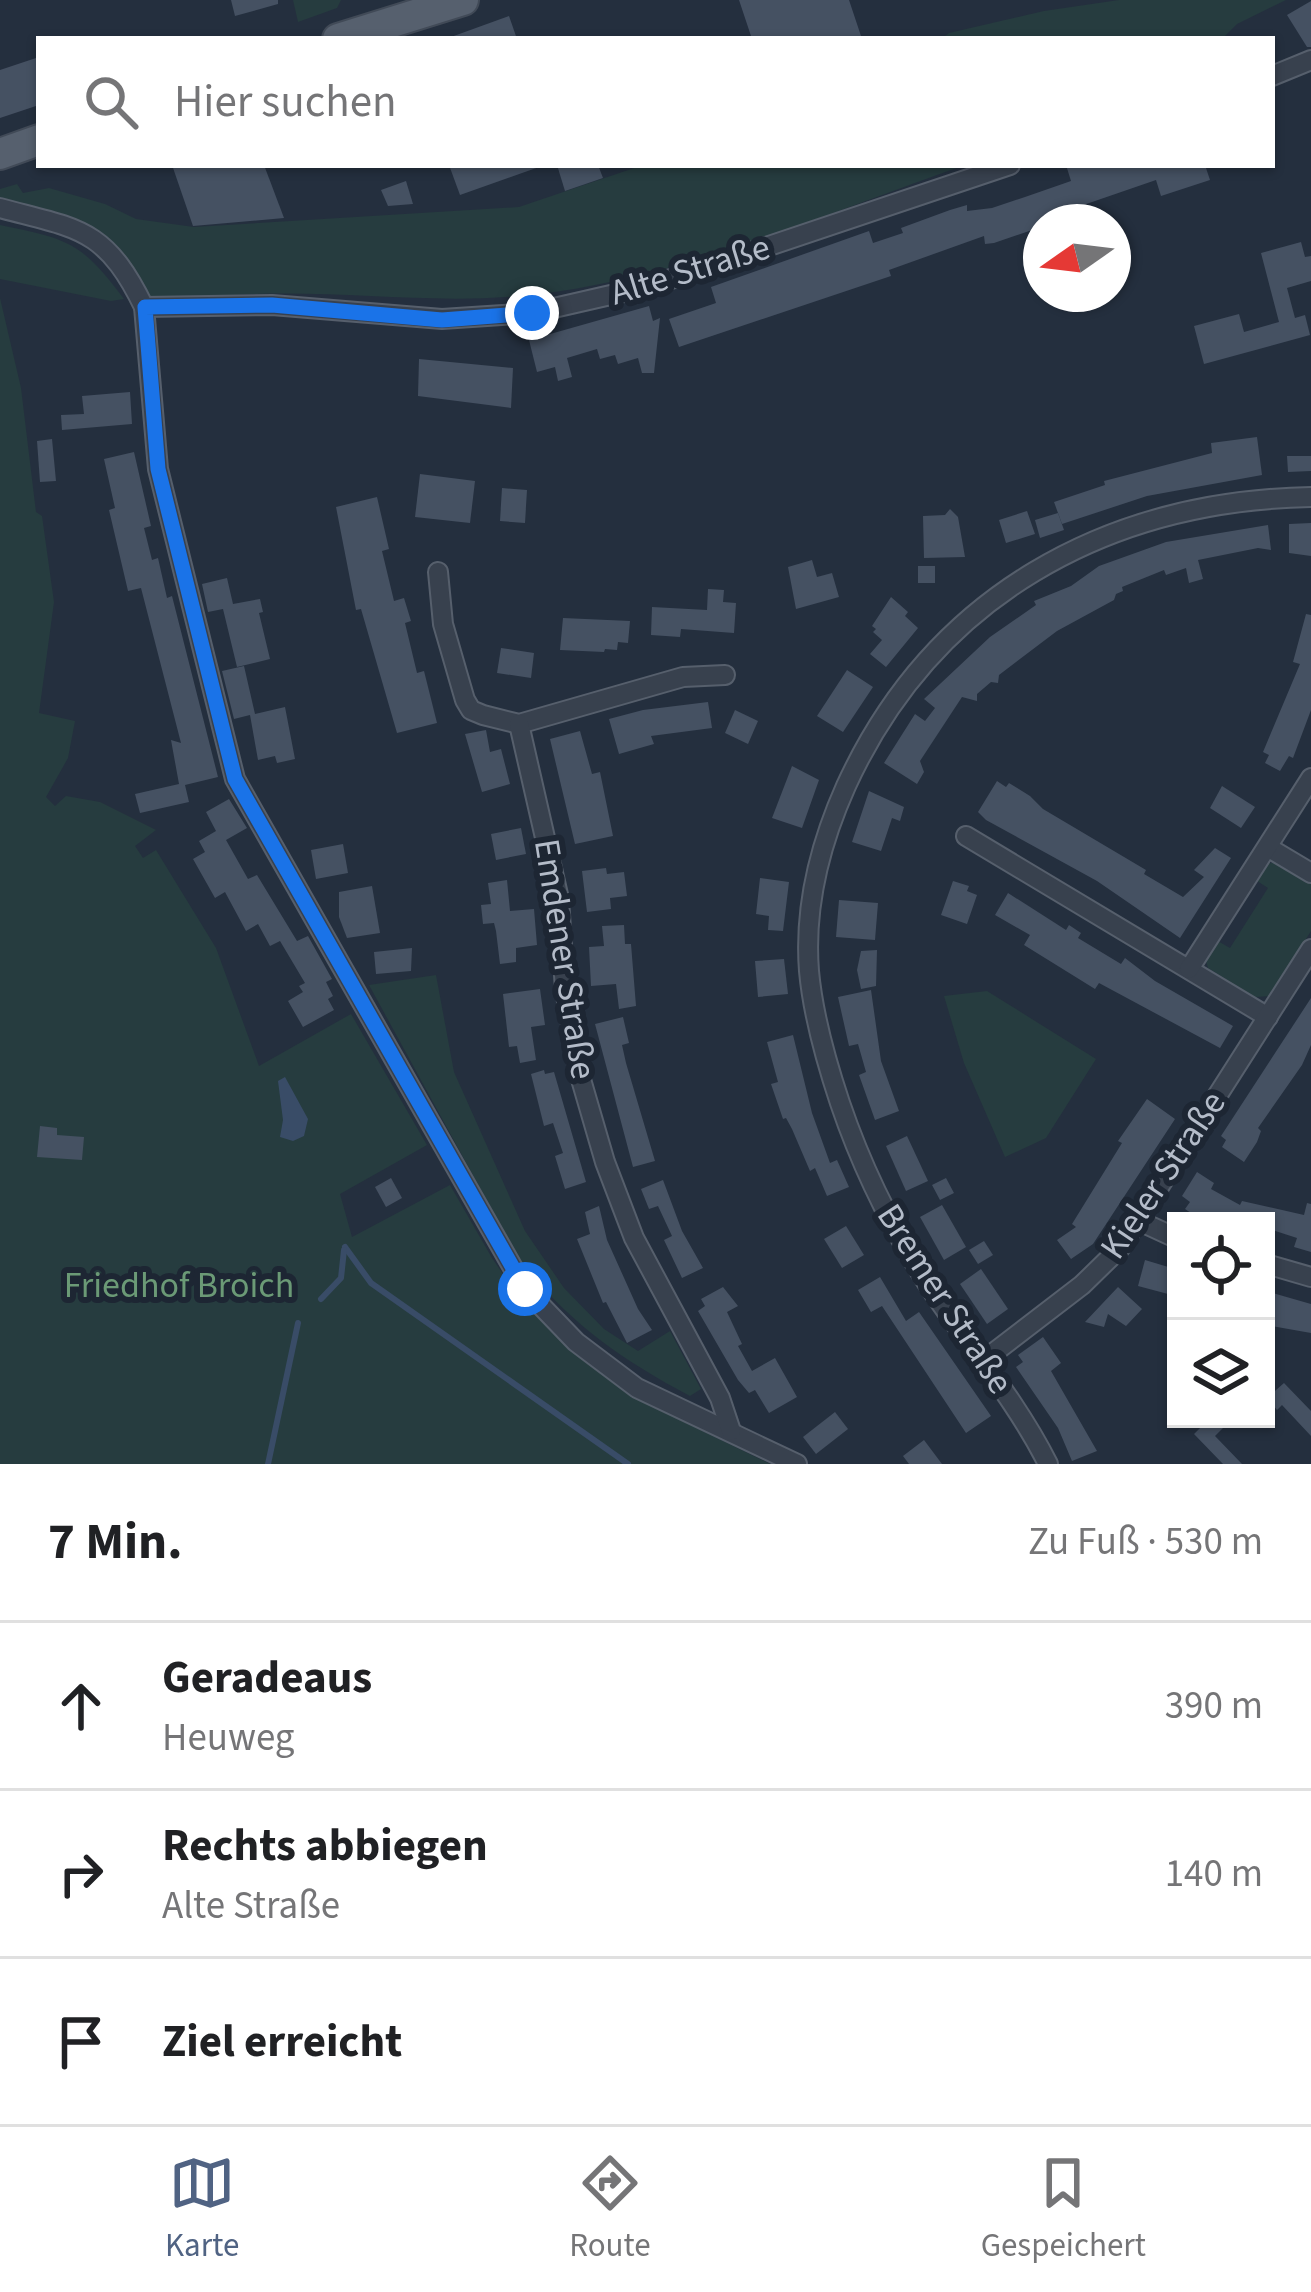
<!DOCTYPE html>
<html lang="de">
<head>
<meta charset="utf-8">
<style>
  :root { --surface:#fff; --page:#f6f6f6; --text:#202124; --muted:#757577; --line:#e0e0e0; --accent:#506383 }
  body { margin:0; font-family:"Source Sans 3",sans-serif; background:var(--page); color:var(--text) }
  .controls { position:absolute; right:36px; bottom:36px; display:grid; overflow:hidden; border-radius:0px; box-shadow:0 3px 9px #0004 }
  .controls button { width:108px; height:108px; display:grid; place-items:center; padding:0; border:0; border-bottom:3px solid var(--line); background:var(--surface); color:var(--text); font:60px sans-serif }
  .compass { position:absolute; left:1023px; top:204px; width:108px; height:108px; border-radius:50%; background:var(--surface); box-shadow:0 3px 9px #0004; rotate:256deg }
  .stop { position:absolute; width:36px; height:36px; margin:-27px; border:9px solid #1a73e8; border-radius:50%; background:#fff }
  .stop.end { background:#1a73e8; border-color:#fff; box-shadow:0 3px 12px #0008 }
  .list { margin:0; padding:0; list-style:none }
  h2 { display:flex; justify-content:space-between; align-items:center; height:156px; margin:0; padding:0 48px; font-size:51px }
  h2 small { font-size:39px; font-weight:400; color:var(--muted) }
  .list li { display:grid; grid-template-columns:78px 1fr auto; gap:36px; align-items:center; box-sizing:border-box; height:168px; padding:0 48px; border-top:3px solid var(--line) }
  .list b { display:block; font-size:45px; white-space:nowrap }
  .list p { margin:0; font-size:39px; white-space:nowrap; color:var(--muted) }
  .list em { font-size:39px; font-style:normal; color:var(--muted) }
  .icon { flex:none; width:66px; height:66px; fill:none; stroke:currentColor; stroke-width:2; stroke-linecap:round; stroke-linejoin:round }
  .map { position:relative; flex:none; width:1311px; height:1464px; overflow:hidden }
  .search { position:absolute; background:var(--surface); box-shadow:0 3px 9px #0004; left:36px; right:36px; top:36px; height:132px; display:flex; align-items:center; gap:30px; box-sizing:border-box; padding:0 42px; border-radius:0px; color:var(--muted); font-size:45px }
  .sheet { height:660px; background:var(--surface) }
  nav { display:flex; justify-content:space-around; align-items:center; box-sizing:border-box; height:168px; border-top:3px solid var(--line); background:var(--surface); font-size:33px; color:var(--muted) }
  nav a { display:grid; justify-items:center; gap:6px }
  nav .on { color:var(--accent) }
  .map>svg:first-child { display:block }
  .green { fill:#263c3f }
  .water { fill:#394c67 }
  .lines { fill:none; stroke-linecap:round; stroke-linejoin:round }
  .stream { stroke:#394c67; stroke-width:6 }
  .building { fill:#455162 }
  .minor-casing { stroke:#565f6c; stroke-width:22 }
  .primary-casing { stroke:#414a57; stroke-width:34 }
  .minor { stroke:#38414e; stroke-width:18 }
  .primary { stroke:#56606e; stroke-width:30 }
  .route { stroke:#1a73e8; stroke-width:15 }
  .labels { text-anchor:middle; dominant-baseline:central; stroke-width:12; stroke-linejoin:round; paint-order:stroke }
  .street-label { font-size:36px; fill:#b4bcc9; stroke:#1d2633 }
  .park-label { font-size:36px; fill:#6b9a76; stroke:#1d2633 }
</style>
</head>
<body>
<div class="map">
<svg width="1311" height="1464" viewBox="0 0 1311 1464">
  <rect width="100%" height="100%" fill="#242f3e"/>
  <g class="green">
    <polygon points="293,0 341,0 337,8 298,22"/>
    <polygon points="1119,0 1286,0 1237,24 1222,39 941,39 949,33 1044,11"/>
    <path d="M643,165h322c-138,48 -290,115 -435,130 -91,10 -182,-4 -273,-1 -36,1 -73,7 -109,9l-56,-73 -92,-25v-16l17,-5 6,9 26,-5 56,16 31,15 58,8 325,-20z"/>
    <path d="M0,225c69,14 81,17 124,74l-13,2 -111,-22z"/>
    <polygon points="0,298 21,388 36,512 42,516 54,602 39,713 75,721 68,758 46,797 55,806 66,796 100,802 156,830 135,846 143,858 156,850 216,948 259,1066 351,1014 427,1145 340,1194 352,1237 450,1185 492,1258 523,1303 561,1337 629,1395 770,1464 0,1464"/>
    <polygon points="1278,862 1311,884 1311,931 1270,996 1255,997 1208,968 1204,954 1216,940 1230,948 1268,888 1254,879 1266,864"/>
    <path d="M436,975l18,97 71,159 39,57 40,41 34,22 32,-20 31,58 -11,7c-70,-37 -127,-77 -174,-142l-147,-269z"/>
    <polygon points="987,991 1096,1059 1046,1138 1005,1157 964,1063 944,996"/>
  </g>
  <polygon class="water" points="285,1077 308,1119 304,1136 293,1141 280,1137 283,1120 278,1081"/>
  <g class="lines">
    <g class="stream">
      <polyline points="345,1247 371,1283 628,1464"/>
      <polyline points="321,1299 341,1278 344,1250"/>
      <polyline points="268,1464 298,1323"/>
    </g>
  </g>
  <g class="building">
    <polygon points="231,0 278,0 278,4 235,16"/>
    <polygon points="739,0 849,0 862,39 752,39"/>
    <polygon points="1311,1 1311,47 1307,47 1287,15"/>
    <polygon points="509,16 517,39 451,39 451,37"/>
    <polygon points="39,57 39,105 0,118 0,70"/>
    <polygon points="172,165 264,165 284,218 193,226"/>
    <polygon points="449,165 539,165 539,167 460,195"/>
    <polygon points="557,165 598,165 603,178 565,191"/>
    <polygon points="1066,165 1205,165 1210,180 1161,196 1156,180 1066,211 1068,218 1041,222 1041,227 994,243 985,244 984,236 889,270 891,276 679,347 669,319 716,303 711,287 869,231 873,243 903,233 901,228 950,210 967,205 967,211 992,208 1025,197 1071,181"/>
    <polygon points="406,181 413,204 388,206 381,190"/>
    <polygon points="1301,242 1305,257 1311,256 1311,281 1287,288 1295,318 1305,315 1310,335 1204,364 1194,326 1239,314 1244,332 1279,322 1261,253"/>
    <polygon points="649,306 653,321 660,318 654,373 642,373 638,358 618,364 615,355 600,359 597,349 567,358 572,377 558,381 555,367 537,372 529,340"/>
    <polygon points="419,359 513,368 511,408 418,396"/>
    <polygon points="130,392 132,424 62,430 61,415 84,414 82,396"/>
    <polygon points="1257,437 1262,475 1147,496 1062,524 1054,502 1105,485 1104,481 1212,453 1211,443"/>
    <polygon points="52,439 56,481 40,482 37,441"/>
    <polygon points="134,452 151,526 144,528 152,560 158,558 167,598 172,596 218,777 185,785 189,802 140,813 135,794 179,784 171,740 181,743 141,588 128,591 109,510 115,508 104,459"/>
    <polygon points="1287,456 1311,456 1311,471 1288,472"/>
    <polygon points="420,474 475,481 470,523 415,517"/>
    <polygon points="502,488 527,490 525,523 500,521"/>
    <polygon points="377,497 389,549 382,551 394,601 404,598 411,621 405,623 417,673 424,671 437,723 397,733 361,609 356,610 336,507"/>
    <polygon points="950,509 958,517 965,557 924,558 923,516 945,515"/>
    <polygon points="1027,511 1035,534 1006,543 999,520"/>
    <polygon points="1058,513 1064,530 1040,538 1035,520"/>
    <polygon points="1311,523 1311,556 1289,553 1289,524"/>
    <polygon points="1268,525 1271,550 1258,548 1198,560 1203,579 1189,583 1186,568 1166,575 1164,570 1122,587 1123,591 1116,594 1114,600 1057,631 999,675 998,683 991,682 977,694 977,701 962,697 920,761 924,772 917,784 884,763 915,714 925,721 935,708 924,699 990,637 1036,605 1034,601 1071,586 1099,566 1166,542"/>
    <polygon points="812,560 817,577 832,573 839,597 796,609 788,567"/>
    <rect x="918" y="566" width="17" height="17"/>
    <polygon points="227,578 233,604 260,599 263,612 259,613 270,659 237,667 223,609 208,612 202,584"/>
    <polygon points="708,589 724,590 723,602 736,603 734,633 681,629 680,637 651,635 652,607 707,610"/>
    <polygon points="891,597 908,612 905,616 918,628 886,667 870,654 882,640 873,632 876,629 872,626"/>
    <polygon points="1306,614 1311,615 1311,710 1293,758 1289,756 1280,771 1265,763 1269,755 1263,752 1300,664 1293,662"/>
    <polygon points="563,618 630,621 628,643 618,642 617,650 605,649 604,652 560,650"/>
    <polygon points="501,648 534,653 531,678 497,673"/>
    <polygon points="244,666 255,714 285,707 295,759 277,763 275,756 258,760 250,715 234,719 222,671"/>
    <polygon points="847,670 873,687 843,732 817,716"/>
    <polygon points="708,702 712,728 651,736 654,744 619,754 609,719 643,710"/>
    <polygon points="735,710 758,721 748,744 725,733"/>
    <polygon points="486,730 490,752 501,749 510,784 482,792 465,734"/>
    <polygon points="580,731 592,774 600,772 613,836 575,844 550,739"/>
    <polygon points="792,766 819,780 802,828 772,818"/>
    <polygon points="997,781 1006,787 1009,783 1030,796 1043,809 1146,870 1144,874 1183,897 1204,877 1194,870 1215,848 1231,858 1180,938 1097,881 986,820 978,812"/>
    <polygon points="1222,786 1255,807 1241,828 1210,808"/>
    <polygon points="869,791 904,807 900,821 892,818 881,851 852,842"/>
    <polygon points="229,799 247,828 226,840 248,879 257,875 297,941 308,936 332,979 326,982 333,996 328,999 334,1010 303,1027 288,1001 303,992 299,986 305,983 280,941 270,946 258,924 246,931 225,892 215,898 193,859 205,852 199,841 216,831 206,812"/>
    <polygon points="521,828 526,854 496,860 491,834"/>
    <polygon points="343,844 348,873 316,879 311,850"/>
    <polygon points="606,868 607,874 624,872 627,896 610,898 611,909 587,912 582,871"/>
    <polygon points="760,878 789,882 783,931 768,930 769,916 756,914"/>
    <polygon points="507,880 510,911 534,909 537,945 516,948 516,962 500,964 496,931 494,923 483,924 481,905 491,904 488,883"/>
    <polygon points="953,881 969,886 967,891 977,895 967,924 941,915"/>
    <polygon points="372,886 380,933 347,938 339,917 339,892"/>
    <polygon points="1008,893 1066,930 1069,925 1081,933 1078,938 1121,964 1125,958 1155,981 1233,1026 1220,1048 1099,983 1095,989 1024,945 1030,935 995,915"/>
    <polygon points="839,900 878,903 875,940 836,937"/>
    <polygon points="624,925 625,944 631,944 636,1006 619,1009 616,984 591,986 589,947 604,946 602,926"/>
    <polygon points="412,948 411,971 376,974 374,952"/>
    <polygon points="877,950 876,986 861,989 857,970 861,951"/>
    <polygon points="784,959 788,994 758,997 755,961"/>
    <polygon points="540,989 545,1025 531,1027 536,1060 520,1063 517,1046 509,1047 503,994"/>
    <polygon points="871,990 881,1061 899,1111 875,1120 859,1075 866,1072 858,1044 849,1046 838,997"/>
    <polygon points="1311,998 1311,1045 1302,1065 1258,1128 1261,1131 1257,1142 1244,1162 1222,1147 1226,1140 1221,1136"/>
    <polygon points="623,1017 629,1043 622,1045 626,1063 655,1161 633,1167 595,1024"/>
    <polygon points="793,1035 812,1113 830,1163 837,1160 849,1187 827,1196 815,1168 810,1171 792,1129 786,1118 783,1119 771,1084 778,1082 767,1042"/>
    <polygon points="544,1070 545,1074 554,1072 586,1182 565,1189 555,1156 563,1153 553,1123 544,1126 531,1074"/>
    <polygon points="1147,1099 1175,1119 1093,1244 1071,1259 1057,1240 1076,1227 1072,1224 1122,1143 1118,1141"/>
    <polygon points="40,1126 57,1128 57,1135 84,1137 82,1160 37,1157"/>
    <polygon points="907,1136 928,1181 906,1191 886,1146"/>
    <polygon points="1197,1172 1214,1183 1211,1189 1240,1205 1242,1201 1304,1215 1307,1203 1311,1204 1311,1252 1294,1247 1297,1238 1266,1228 1266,1221 1203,1221 1185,1209 1190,1202 1182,1196"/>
    <polygon points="391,1178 402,1198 386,1207 375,1187"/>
    <polygon points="946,1178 954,1193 940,1200 932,1185"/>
    <polygon points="663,1180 682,1231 703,1268 682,1278 664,1240 672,1236 658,1206 649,1209 641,1189"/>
    <polygon points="942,1205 966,1247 944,1260 920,1217"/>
    <polygon points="599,1206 607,1240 638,1309 652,1330 627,1343 606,1302 603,1303 577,1239 590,1234 585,1212"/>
    <polygon points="846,1226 864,1255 842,1268 824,1239"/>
    <polygon points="984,1241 993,1255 978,1264 969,1250"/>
    <polygon points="1145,1260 1175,1269 1168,1294 1138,1286"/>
    <polygon points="981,1269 1008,1309 987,1324 960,1284"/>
    <polygon points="880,1277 906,1321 919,1312 991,1416 966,1433 882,1306 871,1312 858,1290"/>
    <polygon points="723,1287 738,1306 727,1312 742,1344 738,1346 752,1371 775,1358 797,1397 769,1413 755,1390 749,1393 738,1380 698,1311 705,1306 701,1299"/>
    <polygon points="1118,1287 1142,1309 1126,1326 1108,1314 1104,1327 1085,1322"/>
    <polygon points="1266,1291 1311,1304 1311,1333 1266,1325"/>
    <polygon points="1043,1337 1061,1363 1051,1371 1097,1451 1072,1461 1058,1428 1016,1367 1023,1362 1018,1355"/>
    <polygon points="1284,1383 1311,1411 1311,1436 1282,1405 1277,1410 1267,1398"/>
    <polygon points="835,1412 848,1429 816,1454 803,1437"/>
    <polygon points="1209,1419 1215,1419 1223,1428 1215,1436 1242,1464 1223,1464 1194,1434"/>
    <polygon points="924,1440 942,1464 909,1464 903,1456"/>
  </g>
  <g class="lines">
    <defs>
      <g id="minor">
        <polyline points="1272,76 1311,60"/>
        <path d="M0,208c78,21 105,19 144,99l14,162 77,310 290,510 51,53 61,46 160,76"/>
        <polyline points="144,307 272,305 442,319 532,313 650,286 1010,165"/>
        <polyline points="438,572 443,624 465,700 471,710 483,715 519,724 683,677 725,675"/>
        <polyline points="519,724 559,899 565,990 580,1076 605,1162 634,1238 720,1398 731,1431"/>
        <polyline points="966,836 1268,1017"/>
        <polyline points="1269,848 1311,873"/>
        <polyline points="1189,969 1311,778"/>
        <polyline points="1137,1220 1176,1238"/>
        <polyline points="1266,1264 1311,1277"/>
        <polyline points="983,1361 1082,1285 1120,1248 1311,949"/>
        <path d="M1048,1464c-33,-66 -81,-120 -121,-181 -35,-55 -66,-118 -87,-180 -14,-42 -27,-87 -31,-132 -5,-64 11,-127 37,-185 87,-190 260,-285 465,-289"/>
      </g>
      <g id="primary">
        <polyline points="338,39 463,0"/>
        <polyline points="0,154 39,140"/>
      </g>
    </defs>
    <use href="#minor" class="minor-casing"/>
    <use href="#primary" class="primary-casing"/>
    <use href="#minor" class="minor"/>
    <use href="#primary" class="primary"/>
  </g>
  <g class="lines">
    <polyline class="route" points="525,1289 235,779 158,469 145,307 272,305 442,320 532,313"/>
  </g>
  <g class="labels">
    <g class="street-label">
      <text transform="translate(690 270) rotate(-17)">Alte Straße</text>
      <text transform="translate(565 959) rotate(81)">Emdener Straße</text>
      <text transform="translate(1163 1175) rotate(-56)">Kieler Straße</text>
      <text transform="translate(945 1299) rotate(57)">Bremer Straße</text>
    </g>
    <g class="park-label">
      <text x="179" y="1285">Friedhof Broich</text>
    </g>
  </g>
</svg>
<div class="controls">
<button><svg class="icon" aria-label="locate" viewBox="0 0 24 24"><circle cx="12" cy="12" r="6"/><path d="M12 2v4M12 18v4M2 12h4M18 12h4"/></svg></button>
<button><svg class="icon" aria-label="layers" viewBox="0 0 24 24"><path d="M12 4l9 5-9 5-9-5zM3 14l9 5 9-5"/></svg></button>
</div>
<svg class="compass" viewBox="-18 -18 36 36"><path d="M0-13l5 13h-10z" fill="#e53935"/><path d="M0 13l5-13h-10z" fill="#757577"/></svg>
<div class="stop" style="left:525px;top:1289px"></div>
<div class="stop end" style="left:532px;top:313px"></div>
<div class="search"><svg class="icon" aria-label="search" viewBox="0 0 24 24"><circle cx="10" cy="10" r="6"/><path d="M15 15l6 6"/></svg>Hier suchen</div>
</div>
<section class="sheet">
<h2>7 Min.<small>Zu Fuß · 530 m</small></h2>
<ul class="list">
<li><svg class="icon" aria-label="ahead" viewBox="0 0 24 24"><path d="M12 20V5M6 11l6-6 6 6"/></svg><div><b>Geradeaus</b><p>Heuweg</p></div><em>390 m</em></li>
<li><svg class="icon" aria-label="right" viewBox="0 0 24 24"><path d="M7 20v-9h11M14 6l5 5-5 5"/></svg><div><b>Rechts abbiegen</b><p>Alte Straße</p></div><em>140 m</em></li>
<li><svg class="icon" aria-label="arrive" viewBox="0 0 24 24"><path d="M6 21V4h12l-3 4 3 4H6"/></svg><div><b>Ziel erreicht</b></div></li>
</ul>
</section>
<nav>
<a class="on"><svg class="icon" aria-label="map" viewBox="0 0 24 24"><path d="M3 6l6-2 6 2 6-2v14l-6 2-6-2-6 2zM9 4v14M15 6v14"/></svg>Karte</a>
<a><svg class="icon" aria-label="directions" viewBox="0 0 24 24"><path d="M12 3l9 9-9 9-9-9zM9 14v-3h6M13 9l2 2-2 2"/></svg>Route</a>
<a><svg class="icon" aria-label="saved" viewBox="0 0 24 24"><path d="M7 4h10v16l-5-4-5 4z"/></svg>Gespeichert</a>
</nav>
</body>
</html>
